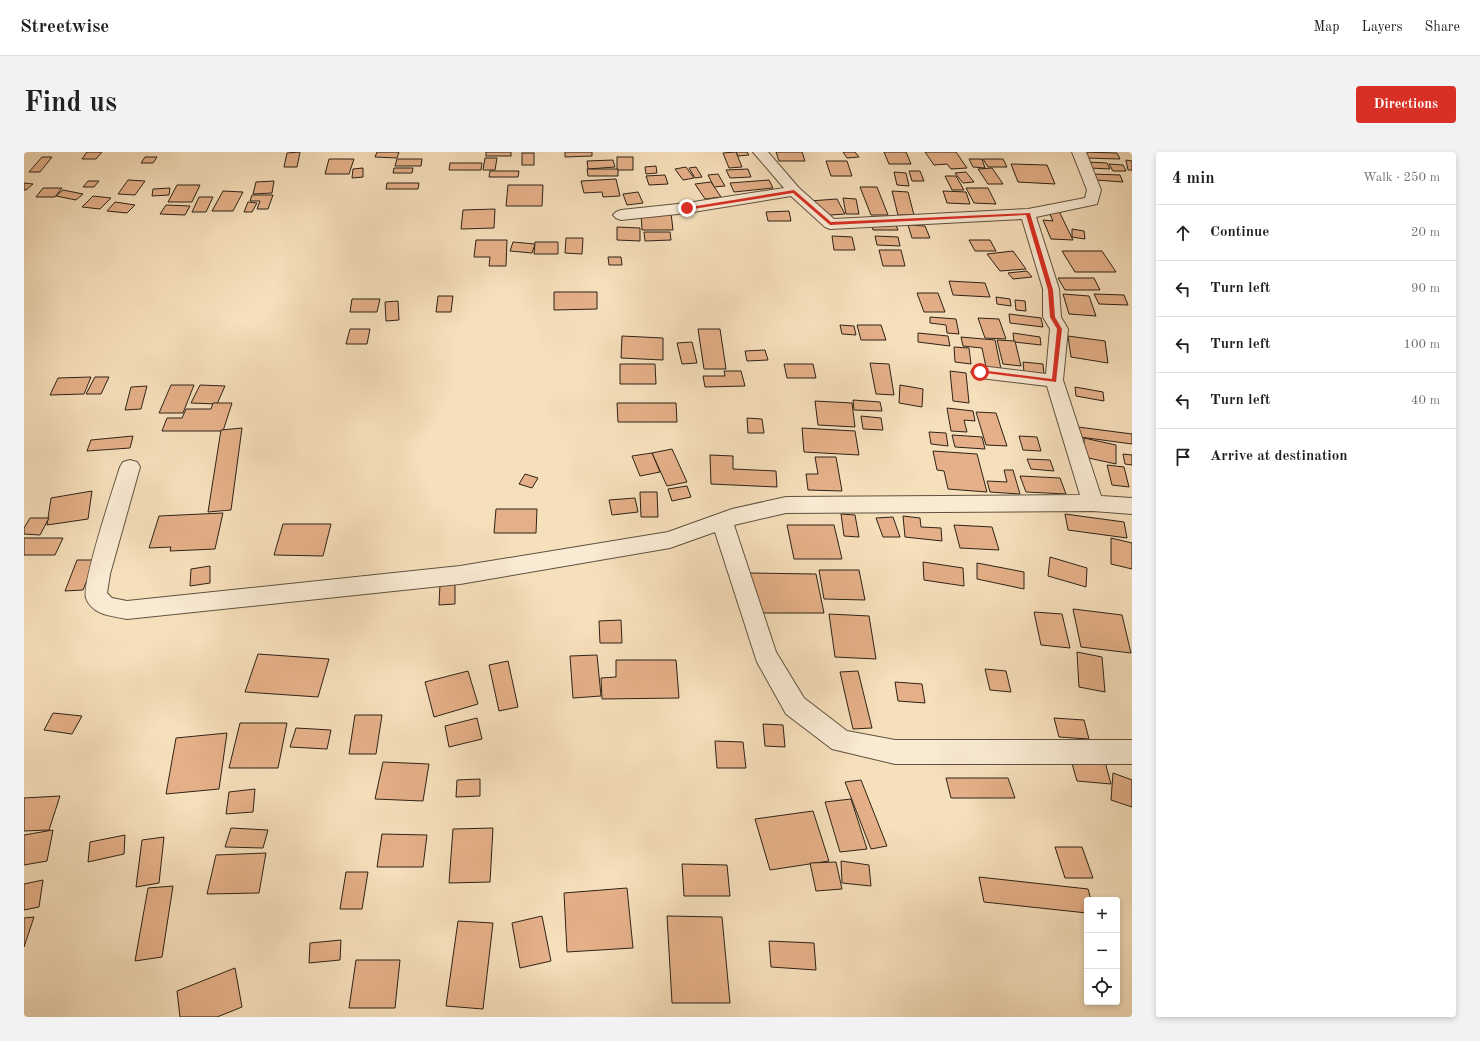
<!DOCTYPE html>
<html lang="en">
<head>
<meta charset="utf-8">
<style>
  :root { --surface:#fff; --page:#f2f2f2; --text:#202124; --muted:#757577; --line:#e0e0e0; --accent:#d93025 }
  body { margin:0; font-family:"Old Standard TT",serif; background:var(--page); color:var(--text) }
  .controls { position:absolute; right:12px; bottom:12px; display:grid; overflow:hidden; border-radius:4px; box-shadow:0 2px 6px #0003 }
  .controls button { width:36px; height:36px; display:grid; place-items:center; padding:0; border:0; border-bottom:1px solid var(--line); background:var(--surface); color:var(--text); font:20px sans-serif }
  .stop { position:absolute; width:12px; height:12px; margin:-9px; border:3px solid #d93025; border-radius:50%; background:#fff }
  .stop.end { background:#d93025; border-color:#fff; box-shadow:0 1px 4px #0008 }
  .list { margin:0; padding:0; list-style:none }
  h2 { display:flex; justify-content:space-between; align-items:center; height:52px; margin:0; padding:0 16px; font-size:17px }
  h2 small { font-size:13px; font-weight:400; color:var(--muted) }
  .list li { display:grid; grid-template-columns:26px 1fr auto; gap:12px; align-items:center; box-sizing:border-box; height:56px; padding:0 16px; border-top:1px solid var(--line) }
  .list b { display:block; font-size:15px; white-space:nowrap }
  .list em { font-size:13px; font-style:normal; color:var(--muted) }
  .icon { flex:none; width:22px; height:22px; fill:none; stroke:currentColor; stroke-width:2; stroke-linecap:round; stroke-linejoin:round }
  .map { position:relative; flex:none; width:1108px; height:865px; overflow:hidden; border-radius:4px }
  header { display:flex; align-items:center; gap:24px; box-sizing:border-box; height:56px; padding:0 20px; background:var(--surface); border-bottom:1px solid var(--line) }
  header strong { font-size:19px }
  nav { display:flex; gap:22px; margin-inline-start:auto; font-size:14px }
  .intro { display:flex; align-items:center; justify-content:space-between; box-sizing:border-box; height:96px; padding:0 24px }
  h1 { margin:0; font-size:28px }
  .button { padding:10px 18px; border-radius:4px; background:var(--accent); color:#fff; font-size:14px; font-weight:700 }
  main { display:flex; gap:24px; padding:0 24px }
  aside { flex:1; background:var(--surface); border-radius:4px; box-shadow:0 2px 6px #0003 }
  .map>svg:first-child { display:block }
  .building { fill:#e5b089; stroke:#2d2316 }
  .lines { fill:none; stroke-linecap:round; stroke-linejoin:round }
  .minor-casing { stroke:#5f523f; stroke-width:2 }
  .minor { fill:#f9ead3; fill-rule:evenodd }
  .route { fill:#d93025 }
</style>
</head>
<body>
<header>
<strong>Streetwise</strong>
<nav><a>Map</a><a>Layers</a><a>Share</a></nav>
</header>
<div class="intro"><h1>Find us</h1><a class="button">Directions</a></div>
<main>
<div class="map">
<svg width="1108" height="865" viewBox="0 0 1108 865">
  <rect width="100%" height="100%" fill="#f6dfbb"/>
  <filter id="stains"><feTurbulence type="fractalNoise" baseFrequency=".005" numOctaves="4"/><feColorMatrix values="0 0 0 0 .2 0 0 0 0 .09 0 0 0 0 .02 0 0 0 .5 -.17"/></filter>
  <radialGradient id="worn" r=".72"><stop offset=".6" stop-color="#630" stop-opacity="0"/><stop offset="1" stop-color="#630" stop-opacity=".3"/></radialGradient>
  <g class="building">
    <polygon points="63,0 78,0 72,7 58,7"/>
    <polygon points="276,0 273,15 260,15 263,1"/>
    <polygon points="353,0 375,0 373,6 351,5"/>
    <rect x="462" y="0" width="25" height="4"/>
    <polygon points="541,0 568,0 568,4 541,5"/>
    <polygon points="712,0 723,0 725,3 714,4"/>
    <polygon points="712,0 718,15 705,16 699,1"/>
    <polygon points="752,0 778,0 781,9 755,9"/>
    <polygon points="819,0 831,0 835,5 823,6"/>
    <polygon points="860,0 882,0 887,12 865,12"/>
    <polygon points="901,0 932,0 943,16 927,17 923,12 910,13"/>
    <polygon points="1058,0 1093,1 1096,7 1061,6"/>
    <rect x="498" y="1" width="12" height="12"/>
    <polygon points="18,5 28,5 16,20 5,20"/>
    <polygon points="121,5 133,5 129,11 117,11"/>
    <rect x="593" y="5" width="16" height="13"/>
    <polygon points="461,6 473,6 471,18 459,18"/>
    <polygon points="305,7 330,7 325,22 301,22"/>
    <polygon points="373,7 398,7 397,14 371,14"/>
    <polygon points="945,7 958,7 961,16 949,15"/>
    <polygon points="959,7 979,7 983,15 964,15"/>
    <polygon points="589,8 591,15 564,17 563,9"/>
    <polygon points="1102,8 1108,9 1108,18 1104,18"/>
    <polygon points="802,9 823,9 828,24 807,24"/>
    <polygon points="1063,10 1083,11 1086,17 1066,16"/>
    <polygon points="426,11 458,11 457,18 425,18"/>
    <polygon points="987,12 1023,13 1031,32 994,30"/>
    <polygon points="1085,12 1099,13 1102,19 1089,19"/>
    <polygon points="632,14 633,21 622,22 621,15"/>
    <polygon points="662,15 670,26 659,28 651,17"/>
    <polygon points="672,15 678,25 671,26 665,16"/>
    <polygon points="339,16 339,25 328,26 329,17"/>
    <polygon points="370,16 389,16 388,21 369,21"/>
    <polygon points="968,16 979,32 964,32 954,17"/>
    <polygon points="563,17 594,17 594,24 564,24"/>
    <polygon points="724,17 727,25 706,26 702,18"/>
    <polygon points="466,19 495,19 494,25 465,25"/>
    <polygon points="885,19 896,19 900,29 888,29"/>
    <polygon points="870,20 882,21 885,34 873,33"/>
    <polygon points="942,20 950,30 939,31 931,21"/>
    <polygon points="694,22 701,34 690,35 684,23"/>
    <polygon points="1069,22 1096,23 1099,30 1072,28"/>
    <polygon points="641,23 644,32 625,33 622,24"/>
    <polygon points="921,24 932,24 940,38 928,38"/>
    <polygon points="592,27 596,44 579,45 578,40 560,41 557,29"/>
    <polygon points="104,28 121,29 111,43 94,42"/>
    <polygon points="745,28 749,36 710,40 706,31"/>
    <polygon points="64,29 75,29 70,35 59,35"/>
    <polygon points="250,29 248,41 229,42 232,30"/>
    <polygon points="687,30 697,45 681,47 671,32"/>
    <polygon points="0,31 9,32 2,38 0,38"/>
    <polygon points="363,31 395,31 394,37 362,37"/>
    <polygon points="153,33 176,33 168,50 144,50"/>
    <polygon points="484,33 519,33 518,54 482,54"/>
    <polygon points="836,35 853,35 864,63 847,63"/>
    <polygon points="19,36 38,36 31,45 12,45"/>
    <polygon points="146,36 145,43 128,44 129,37"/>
    <polygon points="942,36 964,36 972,52 950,51"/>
    <polygon points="39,38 59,42 52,48 32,44"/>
    <polygon points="199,39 219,40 209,59 188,59"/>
    <polygon points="868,39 884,40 890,63 874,63"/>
    <polygon points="919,39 942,40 946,52 923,51"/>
    <polygon points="614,40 619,51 603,53 599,42"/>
    <polygon points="228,43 249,43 244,57 233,57 236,49 226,49"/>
    <polygon points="69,44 87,46 76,57 58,55"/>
    <polygon points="175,45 189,45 182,60 168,60"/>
    <polygon points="819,46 832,47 835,62 822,62"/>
    <polygon points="813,47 821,62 793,64 785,49"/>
    <polygon points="91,50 111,53 103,61 83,59"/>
    <polygon points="224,50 233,51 228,60 220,60"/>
    <polygon points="142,53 166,54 161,63 136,62"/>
    <polygon points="471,57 470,76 437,77 439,58"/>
    <polygon points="1024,58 1035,59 1049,88 1027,87 1019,68 1029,69"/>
    <polygon points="765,59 767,69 744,69 742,60"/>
    <polygon points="617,61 647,61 649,78 618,78"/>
    <polygon points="847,71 871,71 874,78 849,78"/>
    <polygon points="884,73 901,74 906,86 888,86"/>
    <polygon points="593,75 616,76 616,89 593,88"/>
    <polygon points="1048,77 1060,79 1061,87 1048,85"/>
    <polygon points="620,80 646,80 647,88 621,89"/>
    <polygon points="808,84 828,85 831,98 810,98"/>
    <polygon points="851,84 874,85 876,94 853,93"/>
    <polygon points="542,86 559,86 558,102 541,101"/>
    <polygon points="452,88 483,88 482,114 465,114 466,105 450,105"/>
    <polygon points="945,88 966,88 972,99 951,99"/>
    <polygon points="489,90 511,92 508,101 486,99"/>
    <polygon points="511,90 534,90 534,102 510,102"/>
    <polygon points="855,98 877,98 881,114 859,114"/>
    <polygon points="989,99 1002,117 976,119 963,102"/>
    <polygon points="1038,99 1078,99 1092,120 1051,120"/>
    <polygon points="584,105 597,105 598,113 585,113"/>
    <polygon points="1003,119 1008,125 989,127 984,121"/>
    <polygon points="1034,126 1070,126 1076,138 1041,138"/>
    <polygon points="925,129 961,131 966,145 929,143"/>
    <polygon points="530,140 573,140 573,157 530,158"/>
    <polygon points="893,141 914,141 921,160 900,160"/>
    <polygon points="1039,142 1065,144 1072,164 1045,162"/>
    <polygon points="1070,142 1100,143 1104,153 1075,152"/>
    <polygon points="414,144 429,144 427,160 412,160"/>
    <polygon points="972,145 986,147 987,154 973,152"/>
    <polygon points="328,147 356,147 353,160 326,160"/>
    <polygon points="991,148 1001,149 1002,159 992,158"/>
    <polygon points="374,149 375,168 362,169 361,150"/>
    <polygon points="985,162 1017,166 1019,175 986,171"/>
    <polygon points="906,165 932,167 935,182 923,181 922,173 906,171"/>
    <polygon points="954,166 975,167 982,187 961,186"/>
    <polygon points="816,173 830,174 832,183 818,182"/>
    <polygon points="833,173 857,173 862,188 837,188"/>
    <polygon points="326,177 346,177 343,192 322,192"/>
    <polygon points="674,177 696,177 702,217 680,217"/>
    <polygon points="894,181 924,184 926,194 894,190"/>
    <polygon points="989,181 1016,185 1017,193 990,190"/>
    <polygon points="598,184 639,186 639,208 597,206"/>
    <polygon points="1044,184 1081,189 1084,211 1047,205"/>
    <polygon points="937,185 971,188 977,217 962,215 958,196 939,194"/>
    <polygon points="973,188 991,189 997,214 979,212"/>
    <polygon points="668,190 673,211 658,212 653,191"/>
    <polygon points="930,195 945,196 947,212 931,210"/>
    <polygon points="741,198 744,208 723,209 721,199"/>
    <polygon points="999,210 1019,212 1020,223 1000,220"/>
    <polygon points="846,211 865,212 870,243 852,242"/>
    <polygon points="596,212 631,212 632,232 596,232"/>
    <polygon points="760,212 789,212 792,226 763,226"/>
    <polygon points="700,219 717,219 721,234 681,235 679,224 701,224"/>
    <polygon points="926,219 942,221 945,251 929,249"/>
    <polygon points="67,225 60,242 26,243 34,226"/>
    <polygon points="71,225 85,225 77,242 62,242"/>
    <polygon points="147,233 170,233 159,261 135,261"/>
    <polygon points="176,233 201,234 193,252 167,251"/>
    <polygon points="876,233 899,237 898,255 875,251"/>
    <polygon points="123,234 117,257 101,258 107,235"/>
    <polygon points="1051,235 1079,240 1080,249 1052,244"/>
    <polygon points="829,248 856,250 858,259 830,258"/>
    <polygon points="791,249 828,251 831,275 794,273"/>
    <polygon points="189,251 208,251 199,279 138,279 143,266 158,266 162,257 187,257"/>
    <polygon points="593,251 652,251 653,270 594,270"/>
    <polygon points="923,256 949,259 951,269 940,268 943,280 927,279"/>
    <polygon points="952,260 972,261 983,294 962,293"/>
    <polygon points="837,264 857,266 859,278 839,277"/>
    <polygon points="723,266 738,267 740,281 724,281"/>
    <polygon points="1054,275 1108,282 1108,292 1056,285"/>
    <polygon points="218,276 207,358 184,360 197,278"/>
    <polygon points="778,276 831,279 835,303 780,300"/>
    <polygon points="905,280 922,281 924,294 907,292"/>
    <polygon points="928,283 958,285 961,297 931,295"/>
    <polygon points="109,284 106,296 63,299 67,288"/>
    <polygon points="995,284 1013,285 1017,299 999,298"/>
    <polygon points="1060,286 1092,293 1092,312 1060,305"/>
    <polygon points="648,297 663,330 643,334 628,301"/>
    <polygon points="909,299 953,302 963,340 924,337 920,319 913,318"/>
    <polygon points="628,301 636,320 616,324 608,304"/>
    <polygon points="1099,302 1108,303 1108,313 1101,312"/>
    <polygon points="686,303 709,304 709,317 752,319 753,335 687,332"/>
    <polygon points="791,305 812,305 818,339 784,338 782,322 794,322"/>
    <polygon points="1003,307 1026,308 1030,319 1007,317"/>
    <polygon points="1083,313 1100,315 1105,335 1088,333"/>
    <polygon points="980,318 989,318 996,342 966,340 963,329 983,330"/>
    <polygon points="501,322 514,326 508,336 495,332"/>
    <polygon points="996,324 1036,326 1042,342 1002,340"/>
    <polygon points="663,334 667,345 648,349 644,337"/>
    <polygon points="68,339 64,367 23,373 27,346"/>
    <polygon points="616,340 633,340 634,365 617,365"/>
    <polygon points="611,346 614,360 588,363 585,348"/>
    <polygon points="472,357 513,357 512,381 470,381"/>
    <polygon points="199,361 191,397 146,399 147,395 125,396 135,364"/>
    <polygon points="817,362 831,363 835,385 820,384"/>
    <polygon points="1041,362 1100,370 1103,386 1044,378"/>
    <polygon points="879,364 896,366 897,375 917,376 918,389 881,385"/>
    <polygon points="869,365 876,385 859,385 852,366"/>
    <polygon points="6,366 25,366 16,383 0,382 0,376"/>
    <polygon points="259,372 307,372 299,404 250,403"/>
    <polygon points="763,373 810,373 818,407 770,407"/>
    <polygon points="930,373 968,375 975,398 936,396"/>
    <polygon points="0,386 39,386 31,403 0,403"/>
    <polygon points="1087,386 1108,391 1108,417 1087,412"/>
    <polygon points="1026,405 1063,416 1062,435 1024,424"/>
    <polygon points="53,408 71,408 59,438 41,439"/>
    <polygon points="899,410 939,416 940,434 900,428"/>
    <polygon points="953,411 1000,420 1000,437 953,427"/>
    <polygon points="186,414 186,431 166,434 167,417"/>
    <polygon points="795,418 835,418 841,448 800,447"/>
    <polygon points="725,421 792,422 800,461 731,461"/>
    <polygon points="431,431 431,452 415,453 416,432"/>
    <polygon points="1049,457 1098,463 1107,501 1057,495"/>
    <polygon points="1010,460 1038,462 1046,496 1017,493"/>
    <polygon points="805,462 845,464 852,507 811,505"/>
    <polygon points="597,468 598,491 576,491 575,469"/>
    <polygon points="1053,500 1078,505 1081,540 1055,535"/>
    <polygon points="234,502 305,507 294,545 221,540"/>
    <polygon points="573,503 577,544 549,546 546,504"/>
    <polygon points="592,508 652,508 655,546 578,547 577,526 592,525"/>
    <polygon points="484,509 494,555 475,559 465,513"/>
    <polygon points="961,517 982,519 987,540 966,538"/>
    <polygon points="444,519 454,552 410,565 401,530"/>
    <polygon points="834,519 848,576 829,577 816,520"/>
    <polygon points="871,530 898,532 901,551 874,549"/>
    <polygon points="29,561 58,564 48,582 20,578"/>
    <polygon points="331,563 358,563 352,602 325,602"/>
    <polygon points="453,566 458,587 425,595 421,574"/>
    <polygon points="1030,566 1060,568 1065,587 1035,585"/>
    <polygon points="216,571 263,571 254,616 205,616"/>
    <polygon points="739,572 759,573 761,595 741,594"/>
    <polygon points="272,576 307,578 303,597 266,595"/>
    <polygon points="203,581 195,637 142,642 152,586"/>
    <polygon points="691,589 719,590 722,616 693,616"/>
    <polygon points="1047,608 1081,610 1087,632 1053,629"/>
    <polygon points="359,610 405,612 399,649 351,647"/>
    <polygon points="1089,621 1108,628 1108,655 1087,648"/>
    <polygon points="922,626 984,626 991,646 927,646"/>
    <polygon points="456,627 456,644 432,645 433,628"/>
    <polygon points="837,628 863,694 847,697 821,630"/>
    <polygon points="231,637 229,660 202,662 205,640"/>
    <polygon points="36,644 25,678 0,679 0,646"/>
    <polygon points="827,647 843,697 816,700 801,650"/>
    <polygon points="789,659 805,709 746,718 731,667"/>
    <polygon points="207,676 244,678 239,696 201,695"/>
    <polygon points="469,676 466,730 425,731 429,677"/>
    <polygon points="29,678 23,709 0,713 0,683"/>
    <polygon points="358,682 403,683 399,715 353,715"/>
    <polygon points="101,683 100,702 64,710 66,690"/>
    <polygon points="140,685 135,731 112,735 118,688"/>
    <polygon points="1031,695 1058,695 1069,726 1041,726"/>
    <polygon points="242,701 235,741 183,742 192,703"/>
    <polygon points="817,709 845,713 847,734 818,731"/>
    <polygon points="812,710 818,737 792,739 786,711"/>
    <polygon points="658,712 703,713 706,744 660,744"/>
    <polygon points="322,720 344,720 338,757 316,757"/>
    <polygon points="955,725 1064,737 1067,748 1063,748 1063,761 960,750"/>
    <polygon points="19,728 15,755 0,758 0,732"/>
    <polygon points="149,734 138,805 111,809 124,736"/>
    <polygon points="603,736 609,796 543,800 540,741"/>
    <polygon points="518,764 527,809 496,816 488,771"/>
    <polygon points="643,764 698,765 706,851 648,851"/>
    <polygon points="10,765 0,795 0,766"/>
    <polygon points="434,769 469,771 459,857 422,854"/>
    <polygon points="317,788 316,808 285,811 286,791"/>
    <polygon points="745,789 790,791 792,818 747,815"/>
    <polygon points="332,808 376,808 371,856 325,856"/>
    <polygon points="211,816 218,855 193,865 156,865 153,839"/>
  </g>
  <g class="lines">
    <defs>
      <path id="minor" d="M729,0h15l31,36 35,31 194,-10 57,-11 2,-8 -15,-38h14l15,38 -4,14 -61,13 23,72 2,28 7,12 -5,51 38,116 31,2v16l-39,-3 -307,2 -52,12 42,127 28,46 43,33 48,9h237v24h-237l-63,-15 -46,-35 -29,-52 -42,-130 -45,16 -210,36 -333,35c-15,-3 -35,-4 -41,-21 -5,-13 28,-112 34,-131l3,-5 7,-2 7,2 3,5 -30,107 -3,19 5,5 15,3 333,-35 208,-34 64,-23 54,-12 294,-2 -33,-109 -67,-8 -6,-2 -3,-4 3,-4 6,-2 66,8 4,-45 -7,-12v-28l-21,-70 -192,10 -5,-2 -34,-31 -104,17 -66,7 -5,-2 -3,-3 3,-3 5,-2 66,-7 97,-15z"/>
    </defs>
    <use href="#minor" class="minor-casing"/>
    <use href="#minor" class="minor"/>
  </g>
  <polygon class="route" points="770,38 807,70 1006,61 1029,138 1031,165 1038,177 1032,230 954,220 956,218 1028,227 1033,177 1026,165 1024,138 1002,63 806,73 769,41 663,58 660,56"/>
  <rect width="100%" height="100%" filter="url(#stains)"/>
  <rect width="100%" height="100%" fill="url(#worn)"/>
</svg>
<div class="controls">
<button>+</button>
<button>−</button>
<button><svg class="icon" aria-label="locate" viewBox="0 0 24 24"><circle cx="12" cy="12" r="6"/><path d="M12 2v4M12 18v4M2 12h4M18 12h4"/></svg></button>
</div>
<div class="stop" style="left:956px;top:220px"></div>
<div class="stop end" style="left:663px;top:56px"></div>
</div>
<aside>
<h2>4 min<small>Walk · 250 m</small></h2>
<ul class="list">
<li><svg class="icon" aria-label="ahead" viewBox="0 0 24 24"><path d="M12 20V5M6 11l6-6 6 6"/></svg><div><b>Continue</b></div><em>20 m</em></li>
<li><svg class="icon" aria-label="left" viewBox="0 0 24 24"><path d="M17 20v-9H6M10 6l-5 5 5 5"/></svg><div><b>Turn left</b></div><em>90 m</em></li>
<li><svg class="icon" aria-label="left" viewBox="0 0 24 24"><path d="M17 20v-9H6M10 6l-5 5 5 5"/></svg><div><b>Turn left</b></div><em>100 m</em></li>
<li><svg class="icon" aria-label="left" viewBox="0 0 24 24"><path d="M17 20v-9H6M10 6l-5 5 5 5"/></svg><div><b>Turn left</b></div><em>40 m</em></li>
<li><svg class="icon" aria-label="arrive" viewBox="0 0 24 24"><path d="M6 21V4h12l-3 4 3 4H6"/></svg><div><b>Arrive at destination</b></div></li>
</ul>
</aside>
</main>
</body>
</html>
